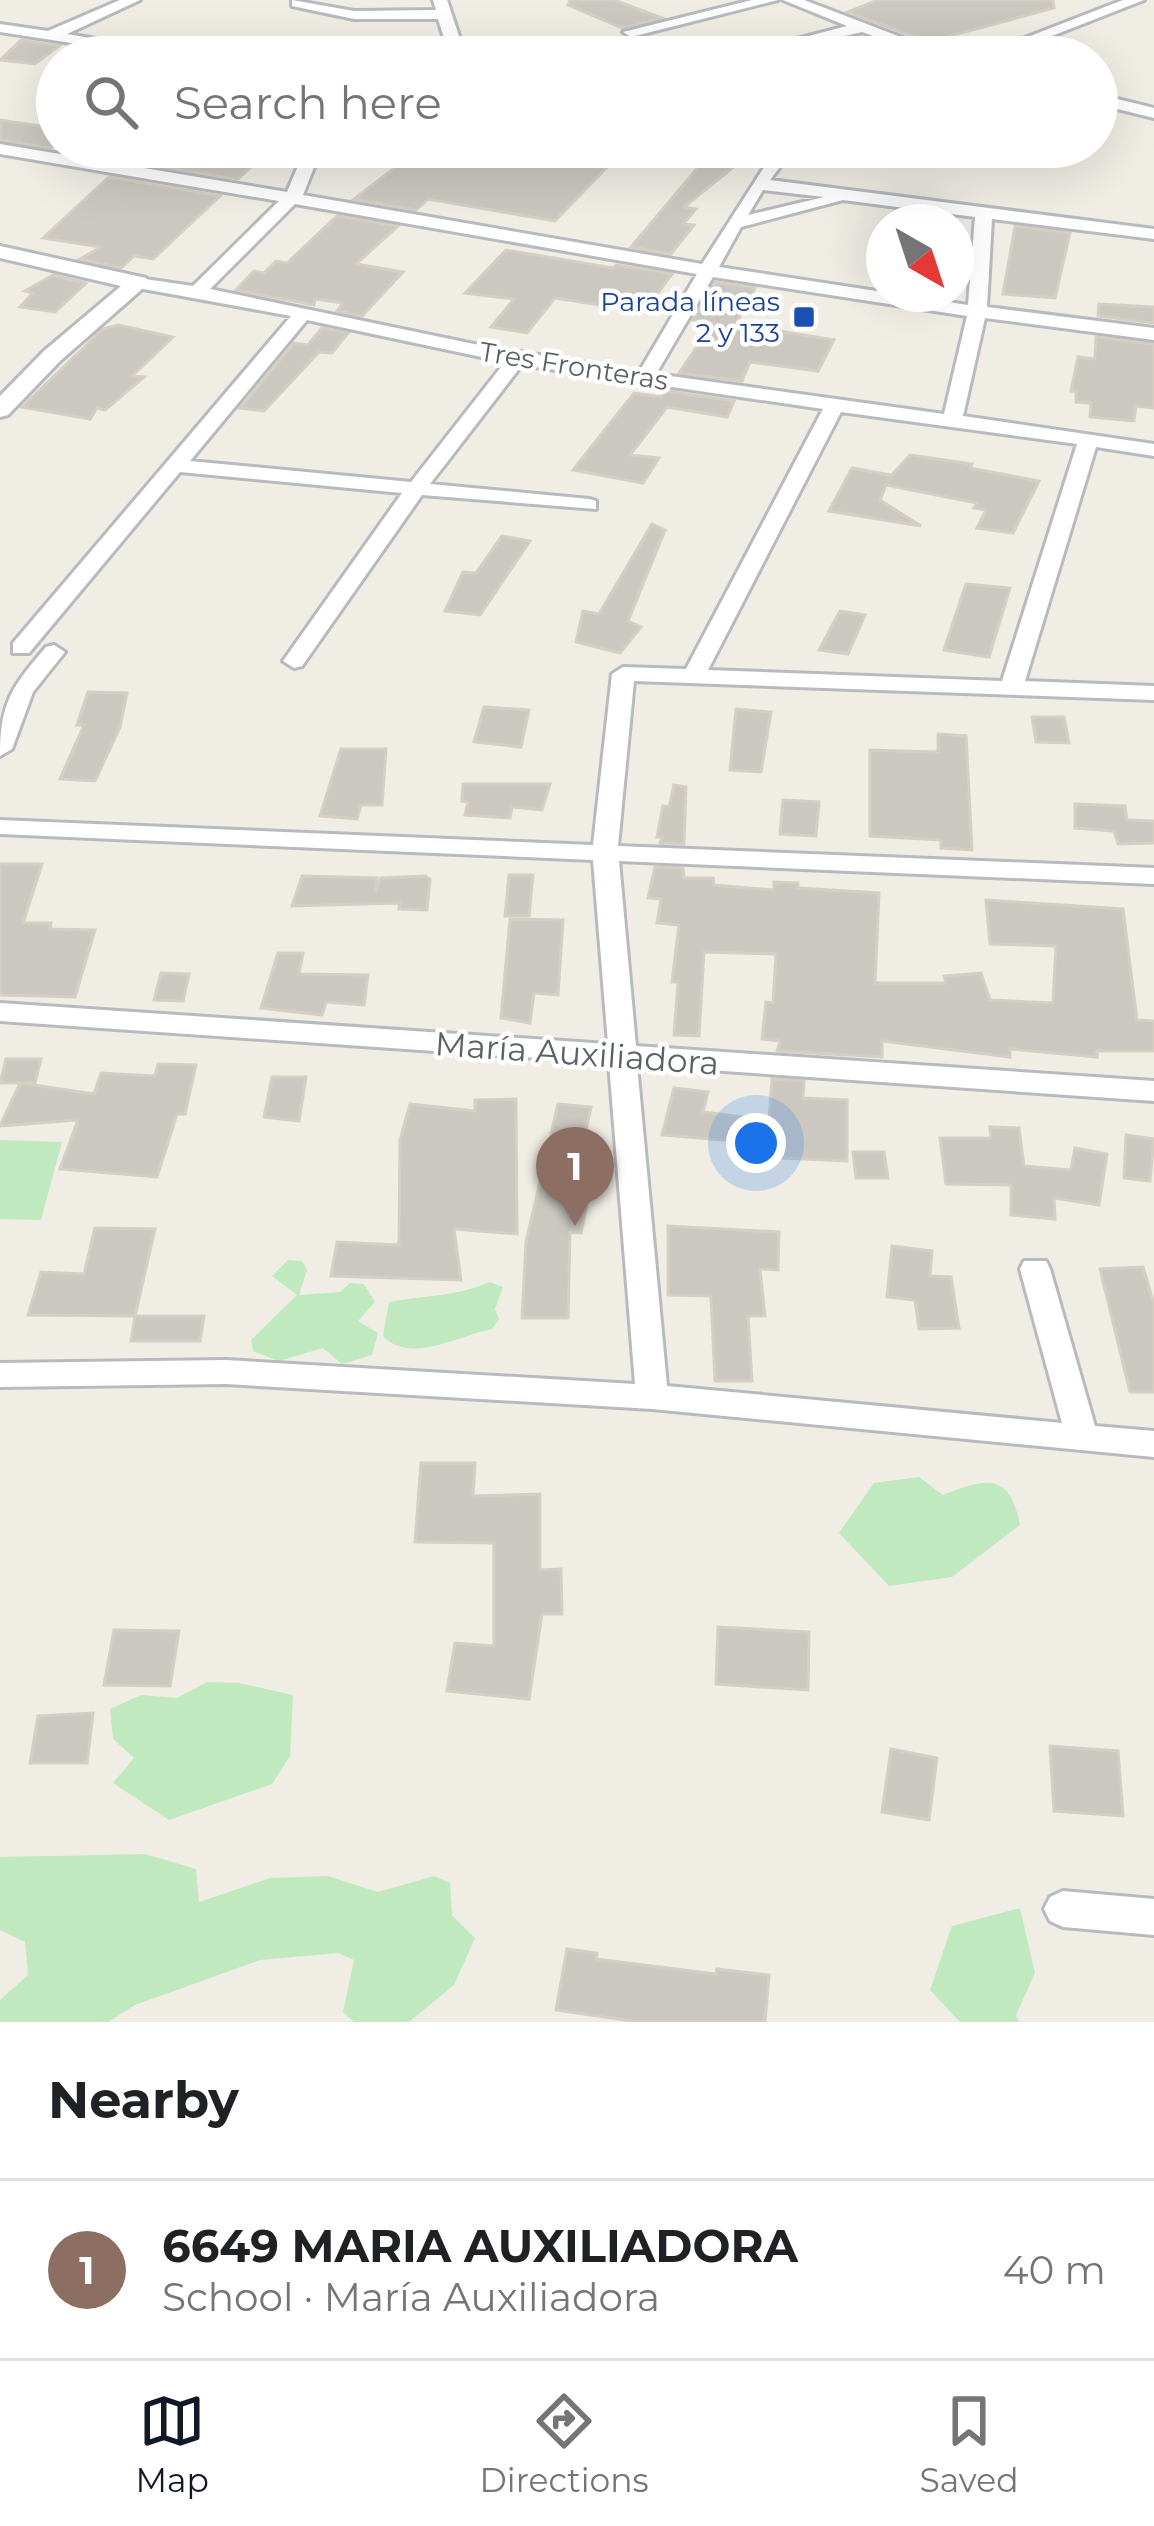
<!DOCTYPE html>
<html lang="en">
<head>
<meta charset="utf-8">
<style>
  :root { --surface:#fff; --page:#f6f6f6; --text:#202124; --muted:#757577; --line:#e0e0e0; --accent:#111827 }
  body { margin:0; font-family:Montserrat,sans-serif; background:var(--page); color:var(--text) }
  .compass { position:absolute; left:866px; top:204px; width:108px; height:108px; border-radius:50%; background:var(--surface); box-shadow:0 12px 48px #0002; rotate:141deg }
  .you { position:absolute; left:756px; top:1143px; width:42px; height:42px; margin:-30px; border:9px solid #fff; border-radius:50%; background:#1a73e8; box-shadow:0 0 0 18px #1a73e833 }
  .badge { display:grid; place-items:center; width:78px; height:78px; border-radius:50%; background:var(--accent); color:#fff; font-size:39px; font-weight:700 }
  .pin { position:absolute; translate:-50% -99px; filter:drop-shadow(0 3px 6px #0008) }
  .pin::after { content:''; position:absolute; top:63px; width:42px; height:36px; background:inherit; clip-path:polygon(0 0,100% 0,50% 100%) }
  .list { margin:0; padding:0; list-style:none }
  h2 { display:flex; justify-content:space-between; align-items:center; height:156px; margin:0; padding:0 48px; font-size:51px }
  h2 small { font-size:39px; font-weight:400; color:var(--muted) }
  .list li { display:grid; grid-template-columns:78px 1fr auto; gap:36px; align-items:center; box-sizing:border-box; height:180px; padding:0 48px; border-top:3px solid var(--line) }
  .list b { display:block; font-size:45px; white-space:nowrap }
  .list p { margin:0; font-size:39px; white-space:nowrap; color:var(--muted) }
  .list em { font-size:39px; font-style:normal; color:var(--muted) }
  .icon { flex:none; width:66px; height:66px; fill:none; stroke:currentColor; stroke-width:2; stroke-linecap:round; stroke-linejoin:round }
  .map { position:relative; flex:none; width:1154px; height:2022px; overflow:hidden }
  .search { position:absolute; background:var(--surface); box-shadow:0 12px 48px #0002; left:36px; right:36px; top:36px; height:132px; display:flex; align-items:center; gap:30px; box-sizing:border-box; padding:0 42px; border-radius:66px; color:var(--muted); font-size:45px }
  .sheet { height:336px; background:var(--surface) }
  nav { display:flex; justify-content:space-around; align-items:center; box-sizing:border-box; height:168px; border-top:3px solid var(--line); background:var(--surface); font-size:33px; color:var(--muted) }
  nav a { display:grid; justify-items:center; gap:6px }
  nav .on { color:var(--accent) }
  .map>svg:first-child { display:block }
  .green { fill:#c1e9c0 }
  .building { fill:#cbc8c2; stroke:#d5cfc3; stroke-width:3 }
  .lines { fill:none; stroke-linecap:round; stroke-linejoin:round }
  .minor-casing { stroke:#b7bbc0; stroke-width:6 }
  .tertiary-casing { stroke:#b7bbc0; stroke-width:6 }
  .minor { fill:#fff; fill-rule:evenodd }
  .tertiary { fill:#fff; fill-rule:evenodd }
  .transit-dot { fill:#1a4fb4; stroke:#fff; stroke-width:4.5 }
  .labels { text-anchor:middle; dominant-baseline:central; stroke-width:9; stroke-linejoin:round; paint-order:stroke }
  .far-transit-label { font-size:27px; fill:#164399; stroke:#fff; text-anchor:end }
  .far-street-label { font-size:27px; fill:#5c6167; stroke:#fff }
  .street-label { font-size:33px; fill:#5c6167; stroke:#fff }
</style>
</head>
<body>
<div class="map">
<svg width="1154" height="2022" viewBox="0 0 1154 2022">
  <rect width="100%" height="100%" fill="#f0ede5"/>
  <g class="green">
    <polygon points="0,1140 62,1142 41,1220 0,1219"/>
    <polygon points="288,1260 302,1261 307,1270 299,1295 340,1292 350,1283 364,1284 375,1302 358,1321 378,1333 372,1355 342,1364 323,1348 279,1361 253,1351 251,1340 297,1295 272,1276"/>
    <path d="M490,1282l13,5 -8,22 4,10 -7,10c-32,6 -82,36 -109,7l6,-34c39,-7 65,-5 101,-20z"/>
    <path d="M919,1477l24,18c42,-17 67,-24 77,30l-68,52 -63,9 -50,-53 35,-50z"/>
    <polygon points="207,1682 239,1683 293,1695 290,1756 272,1784 169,1820 113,1783 134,1758 113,1739 110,1709 141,1695 177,1698"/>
    <polygon points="145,1854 196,1869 199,1902 270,1878 328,1876 378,1892 434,1876 450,1883 452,1915 475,1938 454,1985 409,2022 354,2022 343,2012 354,1960 338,1953 260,1960 135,2005 108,2022 0,2022 0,2000 28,1975 25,1942 0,1930 0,1857"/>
    <polygon points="1020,1908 1035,1973 1016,2015 1019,2022 960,2022 930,1990 952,1926"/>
  </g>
  <g class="building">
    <polygon points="570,0 614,0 662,18 622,28 568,5"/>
    <polygon points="878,0 1053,0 1054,8 928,42 848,12"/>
    <polygon points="21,40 59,46 35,64 0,60"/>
    <polygon points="57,112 57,143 51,148 0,140 0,120 40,126"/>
    <polygon points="145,147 190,147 260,159 238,179 128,161"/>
    <polygon points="422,147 478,147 534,155 542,147 587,147 576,157 610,164 555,221 428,199 416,210 354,199"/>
    <polygon points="706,158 737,164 684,207 696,209 683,224 694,225 671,254 631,247"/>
    <polygon points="109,177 220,196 153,259 134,256 121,268 80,259 101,247 43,238"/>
    <polygon points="337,216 398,226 356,264 403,272 362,316 337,311 343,303 315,299 314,305 236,290 254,271 264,273 276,261 287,263"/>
    <polygon points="1015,226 1070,233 1055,298 1003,294"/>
    <polygon points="506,250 613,268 617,265 672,274 644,312 555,298 527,333 491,327 514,299 465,293"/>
    <polygon points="53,275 86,283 55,312 20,307 33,293 25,291"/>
    <polygon points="715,282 755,288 736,324 834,340 818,371 750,362 742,381 679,373 713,323 693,320"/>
    <polygon points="1099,304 1154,307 1154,323 1098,316"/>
    <polygon points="118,325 173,337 132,376 144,377 105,410 97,408 90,419 22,407 103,329"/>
    <polygon points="322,328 348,333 332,353 319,352 264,411 240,408 294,343 308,345"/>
    <polygon points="1096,337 1154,344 1154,408 1136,406 1134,421 1090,417 1091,403 1076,402 1076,391 1071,391 1078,357 1095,359"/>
    <polygon points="666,391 734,401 727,417 667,407 630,455 659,458 643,483 573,470 634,393 662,397"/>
    <polygon points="910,455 972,464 970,468 1039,481 1013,533 977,528 986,510 974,508 977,503 886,485 880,500 921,526 829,511 852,468 890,475 889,478"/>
    <polygon points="652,524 665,530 628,621 641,627 620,653 576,642 583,611 599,614"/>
    <polygon points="502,536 530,541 480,615 445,611 463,572 476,573"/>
    <polygon points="966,584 1010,588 989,657 944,650"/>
    <polygon points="840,611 865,615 848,654 819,650"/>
    <polygon points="88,692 127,693 120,727 95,781 60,779 84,725 77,725"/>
    <polygon points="484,707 529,710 521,747 474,742"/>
    <polygon points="736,709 771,712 761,772 730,770"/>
    <polygon points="1032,717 1064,717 1069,743 1036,742"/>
    <polygon points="938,734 966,736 972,850 941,848 941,840 870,836 870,750 938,752"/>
    <polygon points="341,749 386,749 382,805 361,805 357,819 320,816"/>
    <polygon points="463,784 550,784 542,810 512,807 510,818 465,815 468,802 462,801"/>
    <polygon points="674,785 686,787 684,844 660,843 662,837 657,837 663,806 669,807"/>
    <polygon points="783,800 819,802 816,836 780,834"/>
    <polygon points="1075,804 1125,806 1127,820 1154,821 1154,843 1118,844 1114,831 1075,828"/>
    <polygon points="0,864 42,864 23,923 51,923 50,929 95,930 75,997 0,995"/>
    <polygon points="655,867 683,868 684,878 713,878 714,885 774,890 774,882 798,883 798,888 879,893 875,983 946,983 944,976 981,973 990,1000 1053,1003 1056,946 990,944 986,900 1123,909 1137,1020 1154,1021 1154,1051 1097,1051 1097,1057 1010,1049 1010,1057 882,1041 882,1057 777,1051 780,1041 762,1039 766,1002 773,1003 776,954 704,952 699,1036 674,1035 678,982 672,982 679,925 657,923 661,899 648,898"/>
    <polygon points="509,875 533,875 529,916 505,916"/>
    <polygon points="302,876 377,878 375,892 381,878 425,876 430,879 427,910 399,909 400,903 292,906"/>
    <polygon points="510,919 563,920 558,995 534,993 530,1023 501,1018"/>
    <polygon points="278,953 303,953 299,974 368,975 364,1005 326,1002 322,1015 261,1008"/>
    <polygon points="161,973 189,974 183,1001 154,1000"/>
    <polygon points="6,1059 41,1059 35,1083 0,1083"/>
    <polygon points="158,1064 196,1065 185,1114 177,1114 157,1177 60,1169 78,1120 0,1126 20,1083 94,1094 101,1073 155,1076"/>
    <polygon points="272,1077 306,1077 299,1121 264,1117"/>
    <polygon points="772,1079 804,1081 803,1098 847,1100 847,1161 756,1157 758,1143 662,1135 674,1088 708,1092 703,1112 769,1120"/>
    <polygon points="516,1099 517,1234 454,1229 461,1280 331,1276 337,1242 399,1245 400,1140 410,1104 475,1111 475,1100"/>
    <polygon points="558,1104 591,1107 575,1182 591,1184 581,1233 570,1232 568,1318 522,1318 526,1242"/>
    <polygon points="990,1127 1019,1128 1024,1166 1071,1170 1075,1148 1107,1154 1099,1205 1054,1198 1055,1219 1011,1215 1011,1185 946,1184 940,1138 991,1138"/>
    <polygon points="1126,1135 1154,1139 1150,1181 1124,1178"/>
    <polygon points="853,1152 884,1152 888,1178 856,1178"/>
    <polygon points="668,1226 779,1232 778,1270 760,1269 765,1316 748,1316 752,1381 715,1381 711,1296 668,1295"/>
    <polygon points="95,1228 155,1229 135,1316 28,1315 41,1272 84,1274"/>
    <polygon points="892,1246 932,1251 930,1276 951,1277 959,1328 919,1329 915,1300 887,1297"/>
    <polygon points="1143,1267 1154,1304 1154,1392 1130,1392 1100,1269"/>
    <polygon points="135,1316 204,1316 200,1341 131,1341"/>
    <polygon points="421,1463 475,1463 473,1496 540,1494 540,1570 561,1569 562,1614 542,1614 529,1699 447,1691 455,1643 494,1646 494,1543 415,1542"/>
    <polygon points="718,1627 809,1632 808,1690 716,1684"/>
    <polygon points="114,1630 179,1631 170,1686 104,1685"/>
    <polygon points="93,1713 87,1763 30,1763 38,1716"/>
    <polygon points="1050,1746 1118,1751 1123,1816 1054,1811"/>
    <polygon points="891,1749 937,1758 929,1820 882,1812"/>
    <polygon points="567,1949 597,1953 596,1959 716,1974 717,1969 769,1975 765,2022 639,2022 556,2010"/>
  </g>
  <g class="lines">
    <defs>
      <g id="minor">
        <polygon points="120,0 140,0 67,34 200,57 162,57 0,32 0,24 48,31"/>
        <polygon points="292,0 354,11 436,10 433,0 447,0 466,57 450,57 438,19 354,19 292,6"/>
        <polygon points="752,0 778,0 631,37 623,32"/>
        <polygon points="783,0 804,0 953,57 931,57 862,32 755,57 728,57 847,26"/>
        <polygon points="1123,0 1144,0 998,57 976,57"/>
        <polygon points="1097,94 1154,108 1154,118 1097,104"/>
        <path d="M0,144l287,48 19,-45h16l-19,48 399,69 68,-106 -42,-11h67l-25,33 384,49v10l-162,-20 -5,88 167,21v12l-169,-22 -22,98 191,28v12l-58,-9 -71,234 129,5v14l-520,-19 -16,165 536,22v16l-535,-23 17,185 518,35v20l-517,-36 30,321 395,37 -42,-154 4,-8h22l4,8 45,157 59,5v26l-502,-48 -426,-25 -226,3v-24l226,-3 409,24 -26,-321 -609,-42v-18l608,41 -15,-184 -593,-26v-14l593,25 19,-171 11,-7 63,2 137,-260 -301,-44 -92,119 159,15 7,2v8l-174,-14 -120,171 -8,2 -11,-7 119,-168 -222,-21 -151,181h-16v-10l278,-327 -153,-28 -9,-5 9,-5 55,8 86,-85 -279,-47zM763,190l61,7 -76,18zM843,200l132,17 -7,88 -249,-38 22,-40zM295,204l402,70 -58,98 -165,-28 -264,-55zM713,277l254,39 -23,98 -288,-40zM307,320l198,42 -94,120 -221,-21zM841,412l236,32 -75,237 -294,-11z"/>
        <path d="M54,645l11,7 -32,40 -21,57 -12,7c0,-54 12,-69 46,-109z"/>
        <polygon points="1063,1891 1154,1899 1154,1935 1063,1927 1050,1921 1044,1909 1050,1897"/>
      </g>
      <polygon id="tertiary" points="0,246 146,278 149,283 60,361 8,415 0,417 0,396 44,351 121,286 0,258"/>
    </defs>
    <use href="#minor" class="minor-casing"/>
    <use href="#tertiary" class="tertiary-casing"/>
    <use href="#minor" class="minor"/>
    <use href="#tertiary" class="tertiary"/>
  </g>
  <rect class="transit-dot" x="792" y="305" width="24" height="24" rx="6"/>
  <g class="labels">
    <g class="far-transit-label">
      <text x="780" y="301">Parada líneas<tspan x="780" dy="31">2 y 133</tspan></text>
    </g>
    <g class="far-street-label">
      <text transform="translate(574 366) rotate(9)">Tres Fronteras</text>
    </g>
    <g class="street-label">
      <text transform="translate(577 1053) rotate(4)">María Auxiliadora</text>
    </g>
  </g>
</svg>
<svg class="compass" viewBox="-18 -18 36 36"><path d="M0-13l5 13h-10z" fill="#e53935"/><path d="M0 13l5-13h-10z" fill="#757577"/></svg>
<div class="you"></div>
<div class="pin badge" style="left:575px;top:1226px;background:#8d6e63">1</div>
<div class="search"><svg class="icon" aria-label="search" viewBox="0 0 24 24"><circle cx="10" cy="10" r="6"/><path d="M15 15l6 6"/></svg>Search here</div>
</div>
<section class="sheet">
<h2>Nearby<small></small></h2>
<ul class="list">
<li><span class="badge" style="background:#8d6e63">1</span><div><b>6649 MARIA AUXILIADORA</b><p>School · María Auxiliadora</p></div><em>40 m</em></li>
</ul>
</section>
<nav>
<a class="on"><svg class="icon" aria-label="map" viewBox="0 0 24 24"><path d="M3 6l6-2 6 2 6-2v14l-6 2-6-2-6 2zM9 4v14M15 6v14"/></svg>Map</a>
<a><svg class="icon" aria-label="directions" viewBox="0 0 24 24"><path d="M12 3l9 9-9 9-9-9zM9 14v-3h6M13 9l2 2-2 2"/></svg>Directions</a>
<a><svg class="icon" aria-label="saved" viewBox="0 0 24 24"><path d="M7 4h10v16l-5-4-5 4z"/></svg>Saved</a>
</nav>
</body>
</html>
